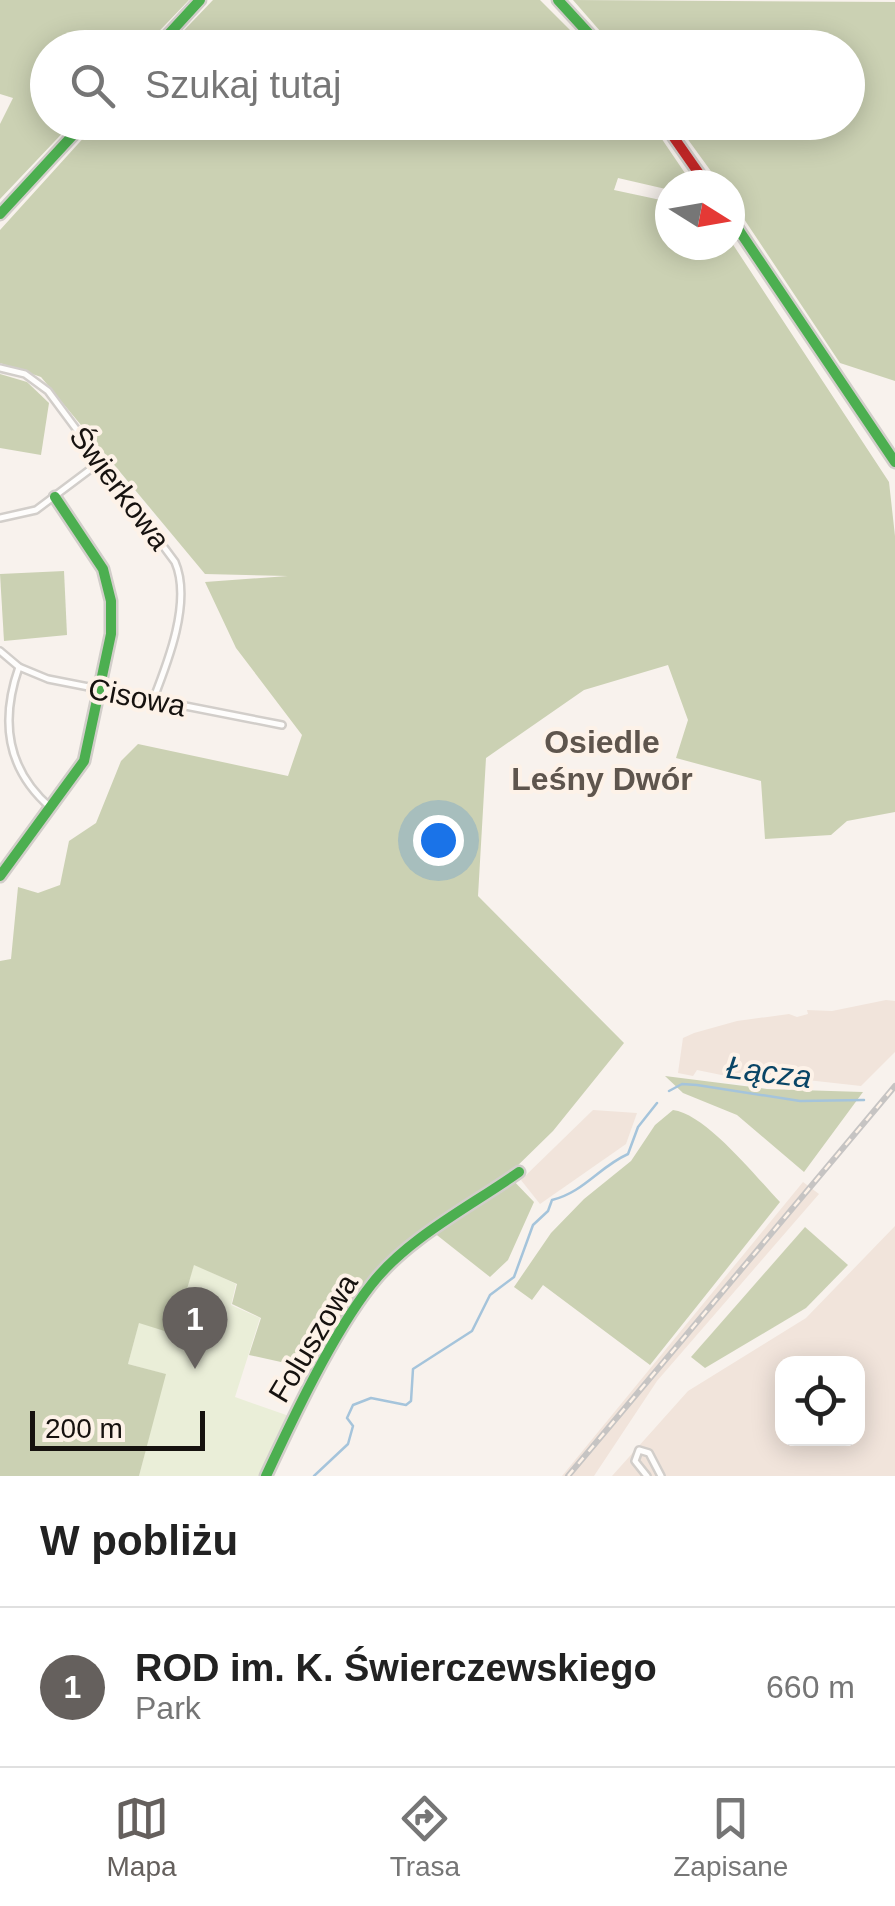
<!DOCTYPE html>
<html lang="pl">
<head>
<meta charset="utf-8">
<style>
  :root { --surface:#fff; --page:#f6f6f6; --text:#222; --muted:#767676; --line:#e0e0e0; --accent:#65605d }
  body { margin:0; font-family:Arial,sans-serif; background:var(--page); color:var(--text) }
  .controls { position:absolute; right:30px; bottom:30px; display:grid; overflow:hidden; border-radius:20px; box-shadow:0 5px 25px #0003 }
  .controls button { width:90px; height:90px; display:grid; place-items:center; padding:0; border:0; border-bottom:2px solid var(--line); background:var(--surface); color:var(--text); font:50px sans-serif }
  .compass { position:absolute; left:655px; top:170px; width:90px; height:90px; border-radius:50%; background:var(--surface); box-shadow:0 5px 25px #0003; rotate:101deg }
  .scale { position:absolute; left:30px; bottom:25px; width:175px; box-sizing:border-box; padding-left:10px; border:5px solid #16120f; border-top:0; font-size:28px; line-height:35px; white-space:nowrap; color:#16120f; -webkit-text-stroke:8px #fdf2e8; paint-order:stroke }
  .you { position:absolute; left:438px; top:840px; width:35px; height:35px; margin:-25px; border:8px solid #fff; border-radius:50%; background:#1a73e8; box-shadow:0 0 0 15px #1a73e833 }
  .badge { display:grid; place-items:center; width:65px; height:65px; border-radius:50%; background:var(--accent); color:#fff; font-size:32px; font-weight:700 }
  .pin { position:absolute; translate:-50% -82px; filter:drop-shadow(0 2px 5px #0008) }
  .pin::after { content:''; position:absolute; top:52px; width:35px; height:30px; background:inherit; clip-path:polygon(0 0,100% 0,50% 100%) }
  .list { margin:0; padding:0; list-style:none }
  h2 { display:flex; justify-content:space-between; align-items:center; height:130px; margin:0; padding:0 40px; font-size:42px }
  h2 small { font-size:32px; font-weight:400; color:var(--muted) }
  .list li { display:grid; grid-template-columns:65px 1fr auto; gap:30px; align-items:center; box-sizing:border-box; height:160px; padding:0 40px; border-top:2px solid var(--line) }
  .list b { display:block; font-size:38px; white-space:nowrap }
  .list p { margin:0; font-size:32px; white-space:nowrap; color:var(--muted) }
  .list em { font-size:32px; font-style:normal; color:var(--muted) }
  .icon { flex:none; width:55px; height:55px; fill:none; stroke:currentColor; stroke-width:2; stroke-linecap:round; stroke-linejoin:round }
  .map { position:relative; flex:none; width:895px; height:1476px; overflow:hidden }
  .search { position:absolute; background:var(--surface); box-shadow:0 5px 25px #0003; left:30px; right:30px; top:30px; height:110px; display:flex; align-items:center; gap:25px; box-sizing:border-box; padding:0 35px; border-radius:55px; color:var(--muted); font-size:38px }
  .sheet { height:290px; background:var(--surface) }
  nav { display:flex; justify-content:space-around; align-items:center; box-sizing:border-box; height:140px; border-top:2px solid var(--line); background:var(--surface); font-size:28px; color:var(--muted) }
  nav a { display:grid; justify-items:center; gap:5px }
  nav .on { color:var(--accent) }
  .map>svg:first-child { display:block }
  .built { fill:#f1e4db; fill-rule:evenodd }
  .green { fill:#eaeed8 }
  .forest { fill:#cbd1b3 }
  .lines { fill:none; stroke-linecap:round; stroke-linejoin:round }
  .stream { stroke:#a5c4db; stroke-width:2.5 }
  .street-casing { stroke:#d2ceca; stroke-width:10 }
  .fast-casing { stroke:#d2ceca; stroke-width:15 }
  .jam-casing { stroke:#d2ceca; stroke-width:15 }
  .street { stroke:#fefdfc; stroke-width:5 }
  .fast { stroke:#4caf50; stroke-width:10 }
  .jam { stroke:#c62828; stroke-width:10 }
  .rail-casing { stroke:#c6c4c3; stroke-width:6 }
  .rail { stroke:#fdf2e8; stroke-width:2.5; stroke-dasharray:8; stroke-linecap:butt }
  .labels { text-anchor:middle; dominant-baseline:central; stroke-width:8; stroke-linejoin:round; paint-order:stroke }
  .street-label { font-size:30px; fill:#16120f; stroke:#fdf2e8 }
  .neighbourhood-label { font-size:32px; font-weight:bold; fill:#5e554d; stroke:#fdf2e8 }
  .water-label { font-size:32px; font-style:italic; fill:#094566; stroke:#fdf2e8 }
</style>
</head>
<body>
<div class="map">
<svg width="895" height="1476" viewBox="0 0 895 1476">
  <rect width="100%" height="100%" fill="#f8f2ed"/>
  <g class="built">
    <polygon points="886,1000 895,1001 895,1052 861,1086 771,1076 765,1084 697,1070 693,1076 678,1073 683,1038 694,1033 737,1021 789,1014 797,1017 808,1014 807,1010 832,1011"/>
    <polygon points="593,1110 637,1113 626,1144 540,1204 521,1180"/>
    <polygon points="803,1182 819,1194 657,1381 594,1476 562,1476"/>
    <path d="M895,1226v250h-283l76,-85 118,-73zM782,1364h76v74h-76z"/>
  </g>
  <polygon class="green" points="194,1264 236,1284 231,1305 260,1318 235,1397 289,1416 262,1476 139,1476 165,1374 128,1364 139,1322 174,1333"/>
  <g class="forest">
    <polygon points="0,0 189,0 144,47 48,48 48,122 72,123 0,199 0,124 13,98 0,94"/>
    <polygon points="213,0 540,0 587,47 168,47"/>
    <polygon points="573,0 895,2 895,381 840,363 730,198 730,185 721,185 676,123 848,122 848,48 614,47"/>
    <polygon points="97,123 651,123 693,185 670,185 670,190 618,178 614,190 670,202 670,245 730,245 730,240 889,482 895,536 895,812 847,821 831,835 765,839 761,781 676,758 688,720 668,665 584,690 486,758 478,896 624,1043 553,1131 508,1175 534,1202 508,1260 490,1277 433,1232 382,1271 340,1335 325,1330 313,1352 290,1364 249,1355 261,1318 232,1304 237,1284 194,1265 174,1334 139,1323 128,1364 166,1374 139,1476 0,1476 0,961 11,959 18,887 38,893 60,885 69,841 96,823 121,761 138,744 288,776 302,735 236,648 205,582 288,576 205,574 41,377 0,363 0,230"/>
    <polygon points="0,374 27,382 49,403 41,455 0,448"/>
    <polygon points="64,571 67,635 4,641 0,574"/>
    <polygon points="665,1076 767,1089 863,1092 804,1172 737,1115 683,1093"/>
    <path d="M673,1110c33,4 82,66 107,92l-130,163 -107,-80 -11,15 -18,-13 37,-54 33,-34 47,-38 24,-36z"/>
    <polygon points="805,1227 848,1265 806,1308 705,1368 691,1357"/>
  </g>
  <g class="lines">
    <g class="stream">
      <polyline points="669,1091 682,1084 697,1085 800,1101 864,1100"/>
      <path d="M314,1476l34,-32 5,-18 -6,-8 6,-13 18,-7 35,7 5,-4 2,-32 59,-38 18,-36 24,-18 19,-52 15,-14 4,-11c32,-8 47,-33 76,-46l10,-27 19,-24"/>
    </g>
    <defs>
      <g id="street">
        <path d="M0,368l25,6 23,17 127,171c17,39 -7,100 -22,138"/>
        <polyline points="0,518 36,510 100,462"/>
        <polyline points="0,651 19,667 48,679 282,725"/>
        <path d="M19,667c-19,54 -12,103 32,141"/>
        <polyline points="647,1476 635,1461 639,1450 649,1453 661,1476"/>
      </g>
      <g id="fast">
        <polyline points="558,0 602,48"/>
        <polyline points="156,48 200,0"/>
        <polyline points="0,214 85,122"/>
        <polyline points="730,217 895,462"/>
        <polyline points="0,876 84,761 111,634 111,601 103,569 55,497"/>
        <path d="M266,1476c27,-58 66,-141 105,-191 36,-47 100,-79 148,-113"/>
      </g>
      <polyline id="jam" points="663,122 707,185"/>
    </defs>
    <use href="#street" class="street-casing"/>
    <use href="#fast" class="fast-casing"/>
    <use href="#jam" class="jam-casing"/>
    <use href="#street" class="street"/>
    <use href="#fast" class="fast"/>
    <use href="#jam" class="jam"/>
    <defs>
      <polyline id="rail" points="568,1476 895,1086"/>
    </defs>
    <use href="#rail" class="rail-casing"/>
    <use href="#rail" class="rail"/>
  </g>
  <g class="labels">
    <g class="street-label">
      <text transform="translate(120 488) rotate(53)">Świerkowa</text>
      <text transform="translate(137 697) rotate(11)">Cisowa</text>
      <text transform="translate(313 1338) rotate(-59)">Foluszowa</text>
    </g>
    <g class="neighbourhood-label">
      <text x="602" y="742">Osiedle<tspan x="602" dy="37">Leśny Dwór</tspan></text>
    </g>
    <g class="water-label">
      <text transform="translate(769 1072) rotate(7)">Łącza</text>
    </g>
  </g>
</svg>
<div class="controls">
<button><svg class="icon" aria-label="locate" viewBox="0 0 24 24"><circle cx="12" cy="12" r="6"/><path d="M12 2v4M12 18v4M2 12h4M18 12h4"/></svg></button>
</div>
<svg class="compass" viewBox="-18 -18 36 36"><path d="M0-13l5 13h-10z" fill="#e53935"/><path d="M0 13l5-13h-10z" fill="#767676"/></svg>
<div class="scale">200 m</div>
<div class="you"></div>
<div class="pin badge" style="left:195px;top:1369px">1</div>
<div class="search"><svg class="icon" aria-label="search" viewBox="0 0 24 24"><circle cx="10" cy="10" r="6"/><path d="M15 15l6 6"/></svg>Szukaj tutaj</div>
</div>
<section class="sheet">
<h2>W pobliżu<small></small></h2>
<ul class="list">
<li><span class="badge">1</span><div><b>ROD im. K. Świerczewskiego</b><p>Park</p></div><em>660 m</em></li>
</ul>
</section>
<nav>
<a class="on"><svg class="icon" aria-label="map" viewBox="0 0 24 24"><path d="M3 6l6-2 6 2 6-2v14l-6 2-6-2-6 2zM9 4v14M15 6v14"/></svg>Mapa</a>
<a><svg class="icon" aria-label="directions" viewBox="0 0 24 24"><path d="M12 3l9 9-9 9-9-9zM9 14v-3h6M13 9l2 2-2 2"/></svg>Trasa</a>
<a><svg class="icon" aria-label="saved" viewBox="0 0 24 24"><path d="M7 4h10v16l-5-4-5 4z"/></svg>Zapisane</a>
</nav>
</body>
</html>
